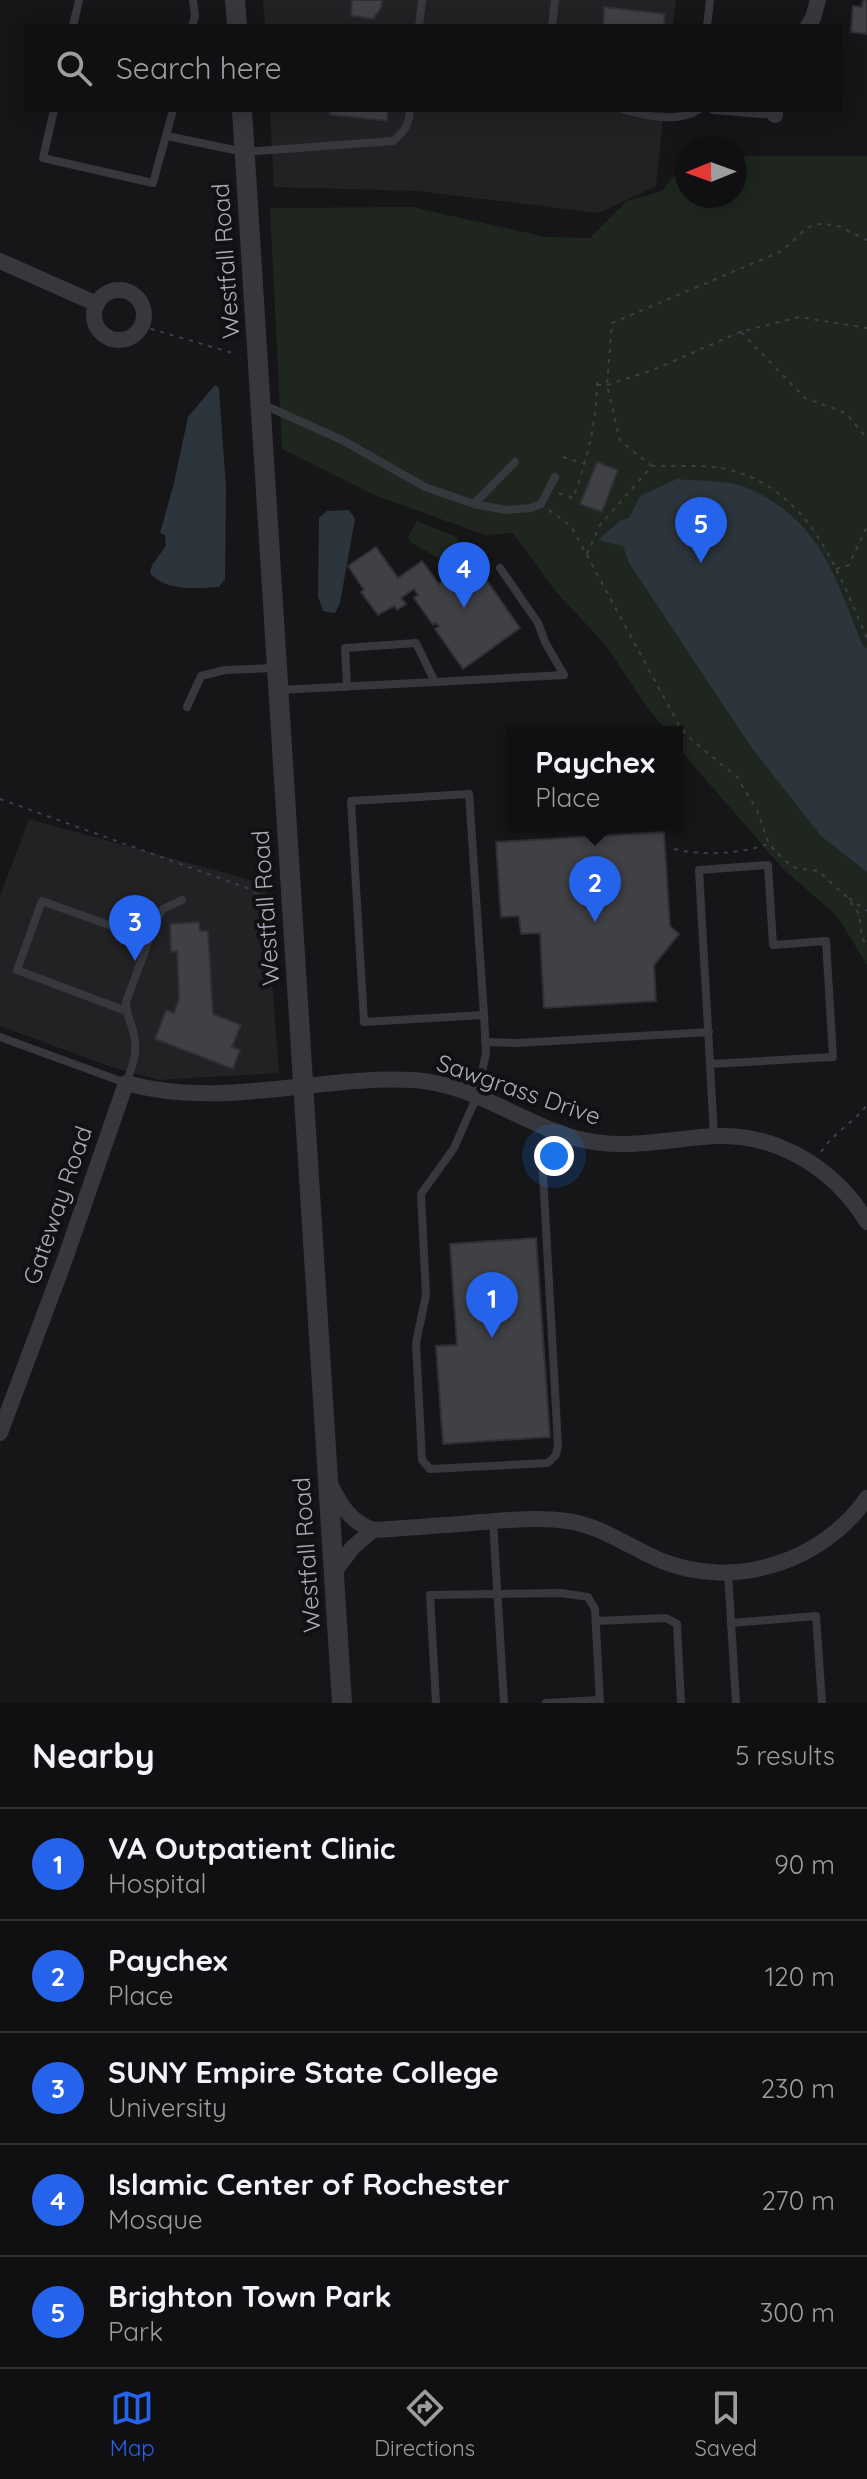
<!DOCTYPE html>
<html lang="en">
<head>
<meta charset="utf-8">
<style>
  :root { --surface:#101012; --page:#19191b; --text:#f1f3f6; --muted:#9c9d9f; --line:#303032; --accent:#2563eb }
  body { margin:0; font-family:Quicksand,sans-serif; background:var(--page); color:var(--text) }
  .compass { position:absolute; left:675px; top:136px; width:72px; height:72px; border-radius:50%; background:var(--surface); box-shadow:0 4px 20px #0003; rotate:269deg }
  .you { position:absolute; left:554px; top:1156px; width:28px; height:28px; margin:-20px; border:6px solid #fff; border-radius:50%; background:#1a73e8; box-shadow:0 0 0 12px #1a73e833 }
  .badge { display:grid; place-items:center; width:52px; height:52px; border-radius:50%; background:var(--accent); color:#fff; font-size:26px; font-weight:700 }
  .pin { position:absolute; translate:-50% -66px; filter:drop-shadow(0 2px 4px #0008) }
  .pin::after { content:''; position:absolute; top:42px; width:28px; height:24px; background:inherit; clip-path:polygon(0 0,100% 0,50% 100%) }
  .popup { position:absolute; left:507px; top:726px; width:176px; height:104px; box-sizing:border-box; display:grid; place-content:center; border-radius:0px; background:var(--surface); filter:drop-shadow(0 2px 6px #0005); font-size:26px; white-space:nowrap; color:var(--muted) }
  .popup b { font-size:30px; color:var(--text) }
  .popup::after { content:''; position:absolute; left:50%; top:100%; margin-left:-16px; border:16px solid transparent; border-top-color:var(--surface) }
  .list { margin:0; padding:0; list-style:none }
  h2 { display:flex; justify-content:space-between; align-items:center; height:104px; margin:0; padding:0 32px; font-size:34px }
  h2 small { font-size:26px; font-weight:400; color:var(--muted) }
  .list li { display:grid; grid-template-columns:52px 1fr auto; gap:24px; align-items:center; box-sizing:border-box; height:112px; padding:0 32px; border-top:2px solid var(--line) }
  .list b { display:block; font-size:30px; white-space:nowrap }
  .list p { margin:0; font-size:26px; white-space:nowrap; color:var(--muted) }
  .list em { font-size:26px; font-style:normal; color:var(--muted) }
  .icon { flex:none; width:44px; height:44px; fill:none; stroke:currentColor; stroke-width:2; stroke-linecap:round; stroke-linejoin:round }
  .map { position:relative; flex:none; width:867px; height:1703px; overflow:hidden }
  .search { position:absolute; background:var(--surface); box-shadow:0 4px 20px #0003; left:24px; right:24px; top:24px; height:88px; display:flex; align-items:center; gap:20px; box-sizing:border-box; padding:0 28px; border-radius:0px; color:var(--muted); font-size:30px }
  .sheet { height:664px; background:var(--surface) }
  nav { display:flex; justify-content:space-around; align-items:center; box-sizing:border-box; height:112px; border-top:2px solid var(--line); background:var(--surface); font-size:22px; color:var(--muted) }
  nav a { display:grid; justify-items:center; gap:4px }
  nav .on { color:var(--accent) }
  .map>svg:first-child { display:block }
  .built { fill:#222225 }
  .green { fill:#1e261f }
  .water { fill:#2c353c }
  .building { fill:#404145; stroke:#303034; stroke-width:2 }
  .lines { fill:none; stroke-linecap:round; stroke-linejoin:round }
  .path { stroke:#3d3f44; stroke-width:2; stroke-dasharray:4 6; stroke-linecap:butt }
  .service { stroke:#37383d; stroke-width:8 }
  .minor { stroke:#37383d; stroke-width:16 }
  .tertiary { stroke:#37383d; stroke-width:20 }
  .labels { text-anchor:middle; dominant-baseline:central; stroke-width:8; stroke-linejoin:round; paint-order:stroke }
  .street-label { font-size:24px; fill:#a8adb8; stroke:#111113 }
</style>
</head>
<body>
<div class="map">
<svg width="867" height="1703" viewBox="0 0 867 1703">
  <rect width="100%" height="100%" fill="#161618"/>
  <g class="built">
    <polygon points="263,0 676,0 673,26 265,26"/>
    <polygon points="270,110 664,110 656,186 599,213 417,191 274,187"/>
    <polygon points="29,819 265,884 279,1073 158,1080 111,1067 0,1026 0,896"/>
  </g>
  <g class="green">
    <polygon points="735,156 867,156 867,965 837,916 783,869 688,759 677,745 677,732 667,732 644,703 604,643 556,592 513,533 485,535 374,495 282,449 270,208 412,207 546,237 590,238 627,201 662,191 687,160 687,196 735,196"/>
    <polygon points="417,521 457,537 460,547 454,559 442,560 410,542 408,537"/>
  </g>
  <g class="water">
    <path d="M215,385l4,3 7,101 -1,90 -6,8c-22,1 -53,5 -69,-14l2,-8 14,-19 -1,-11 -5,-2 14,-50 14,-66z"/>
    <path d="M677,479c19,2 51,1 68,8 76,32 89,89 118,159l4,2v224l-46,-36 -69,-88 -123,-185 -6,-17 -25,-6 23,-20 8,-2 11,-22z"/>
    <polygon points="349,510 355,519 340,603 335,613 323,611 318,596 319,518 327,511"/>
  </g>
  <g class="building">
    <polygon points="352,0 382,0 381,8 373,19 351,16"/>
    <polygon points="863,0 867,0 867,34 851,32 853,6 862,7"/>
    <polygon points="604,7 665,14 664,26 603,26"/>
    <polygon points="330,110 388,110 387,121 330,115"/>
    <polygon points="597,462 618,470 602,512 580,504"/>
    <polygon points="376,547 398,578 422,561 439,584 450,576 452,579 458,575 467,587 483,575 520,628 463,669 435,629 439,626 436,623 433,625 414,598 418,595 414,589 401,598 406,604 397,610 394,606 378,615 361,592 364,590 348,566"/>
    <polygon points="664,832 670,926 679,934 654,965 656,1001 544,1008 540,933 521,934 519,916 501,917 496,842"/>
    <polygon points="199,922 200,931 208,931 213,1014 241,1025 232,1047 240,1050 233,1069 155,1039 166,1010 174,1013 179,998 177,951 171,952 170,924"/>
    <polygon points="536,1238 550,1437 443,1444 436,1346 457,1345 450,1244"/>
  </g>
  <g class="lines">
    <g class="path">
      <polyline points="141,326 236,354"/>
      <polyline points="741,332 805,398 846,413 867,439"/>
      <polyline points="597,385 607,385 653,370 740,332 799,317 867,328"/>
      <polyline points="563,457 585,464"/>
      <polyline points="652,466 620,441 607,385 612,323 782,251 807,228 816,224 836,225 867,240"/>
      <path d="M559,493l14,5c15,-40 24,-77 24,-120"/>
      <polyline points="549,510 571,526 680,727 692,740 737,777 757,810 769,844 784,860 796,868 818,871 847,897 859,914 862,938 867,946"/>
      <path d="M587,554l13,-29 52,-59c24,1 51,-2 74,3 84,20 110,99 141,169"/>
      <polyline points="836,569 849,565 867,526"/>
      <polyline points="0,799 247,888 272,902"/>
      <path d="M674,849c31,7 64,5 94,-5"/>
      <polyline points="849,898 867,911"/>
      <path d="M821,1152c12,-19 32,-29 46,-47"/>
    </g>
    <g class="service">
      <polyline points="73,26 79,0"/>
      <polyline points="192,26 195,16 193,0"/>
      <polyline points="419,26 422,0"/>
      <polyline points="552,26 555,0"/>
      <polyline points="707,26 710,0"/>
      <polyline points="54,110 43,158 153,183 173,110"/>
      <path d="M624,110c23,6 53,13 74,0"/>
      <polyline points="713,110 775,115"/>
      <path d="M167,136l77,16 149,-11c12,-10 16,-16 17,-31"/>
      <polyline points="264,405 342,440 425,487 474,504 506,510 531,508 541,504 555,477"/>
      <polyline points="474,504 515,462"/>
      <polyline points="435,682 564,675 545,642 538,623 500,568"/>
      <polyline points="278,690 435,682 416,643 345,648 347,687"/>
      <polyline points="187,707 201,676 225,670 275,668"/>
      <polyline points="126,1011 17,970 42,901 148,939"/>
      <polyline points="484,1015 364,1022 351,801 469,794 484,1015 486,1053 477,1096 454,1148 421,1194 426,1295 416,1343 422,1460 430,1469 548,1463 556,1455 558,1445 542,1156 552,1130"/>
      <path d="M0,1037l126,46c8,-19 13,-35 6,-56 -3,-9 -6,-15 -6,-25l31,-84 6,-9 19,-9"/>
      <polyline points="485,1042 518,1043 709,1032"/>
      <polyline points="710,1064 833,1057 826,941 773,945 768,865 699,870 714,1136"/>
      <polyline points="493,1521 504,1703"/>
      <polyline points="728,1573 736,1703"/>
      <polyline points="596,1621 666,1618 677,1624 681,1703"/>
      <polyline points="731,1623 816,1616 822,1703"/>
      <polyline points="436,1703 430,1595 561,1593 588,1597 595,1609 600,1703"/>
      <polyline points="546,1703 599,1700"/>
    </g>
    <g class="minor">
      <polyline points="808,26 813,18 818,0"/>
      <polyline points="775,115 775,110"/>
      <polyline points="0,261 97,304"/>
      <circle cx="119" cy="315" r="25"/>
      <path d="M0,1433l65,-174 61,-176c96,27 191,-8 288,-3 60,4 108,44 165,59 47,12 91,-1 138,-3 62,-2 119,34 150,86"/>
      <path d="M330,1484c11,22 20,37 43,46 36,-2 73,-5 109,-8 28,-2 57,-5 85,-1 35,5 62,26 95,40 73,29 160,1 205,-63"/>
      <polyline points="333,1573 353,1547 373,1530"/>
    </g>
    <g class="tertiary">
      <polyline points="235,0 237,26"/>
      <polyline points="242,110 342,1703"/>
    </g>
  </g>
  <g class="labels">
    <g class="street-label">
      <text transform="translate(225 261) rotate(-94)">Westfall Road</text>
      <text transform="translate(265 908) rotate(-94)">Westfall Road</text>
      <text transform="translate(519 1089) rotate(19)">Sawgrass Drive</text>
      <text transform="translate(57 1205) rotate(-71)">Gateway Road</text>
      <text transform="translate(306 1555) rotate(-94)">Westfall Road</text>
    </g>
  </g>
</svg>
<svg class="compass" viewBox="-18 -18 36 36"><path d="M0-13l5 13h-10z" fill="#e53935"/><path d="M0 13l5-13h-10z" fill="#9c9d9f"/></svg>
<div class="you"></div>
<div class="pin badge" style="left:492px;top:1338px">1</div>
<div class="pin badge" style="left:595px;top:922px">2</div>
<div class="popup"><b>Paychex</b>Place</div>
<div class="pin badge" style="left:135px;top:961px">3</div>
<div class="pin badge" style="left:464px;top:608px">4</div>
<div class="pin badge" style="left:701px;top:563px">5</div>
<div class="search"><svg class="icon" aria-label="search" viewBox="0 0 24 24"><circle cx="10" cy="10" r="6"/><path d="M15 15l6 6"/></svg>Search here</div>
</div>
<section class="sheet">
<h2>Nearby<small>5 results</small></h2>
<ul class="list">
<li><span class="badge">1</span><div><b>VA Outpatient Clinic</b><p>Hospital</p></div><em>90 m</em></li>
<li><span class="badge">2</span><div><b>Paychex</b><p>Place</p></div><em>120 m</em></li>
<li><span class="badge">3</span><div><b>SUNY Empire State College</b><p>University</p></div><em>230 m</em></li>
<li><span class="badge">4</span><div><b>Islamic Center of Rochester</b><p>Mosque</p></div><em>270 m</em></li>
<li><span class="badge">5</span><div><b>Brighton Town Park</b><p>Park</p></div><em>300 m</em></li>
</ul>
</section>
<nav>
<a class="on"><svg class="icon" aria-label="map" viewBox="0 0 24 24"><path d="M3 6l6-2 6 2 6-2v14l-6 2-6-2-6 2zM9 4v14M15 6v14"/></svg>Map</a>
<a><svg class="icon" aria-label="directions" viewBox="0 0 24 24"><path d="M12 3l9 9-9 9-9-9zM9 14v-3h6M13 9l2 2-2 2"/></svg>Directions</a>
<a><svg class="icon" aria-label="saved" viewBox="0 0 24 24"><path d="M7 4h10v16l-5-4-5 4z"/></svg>Saved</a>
</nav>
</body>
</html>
